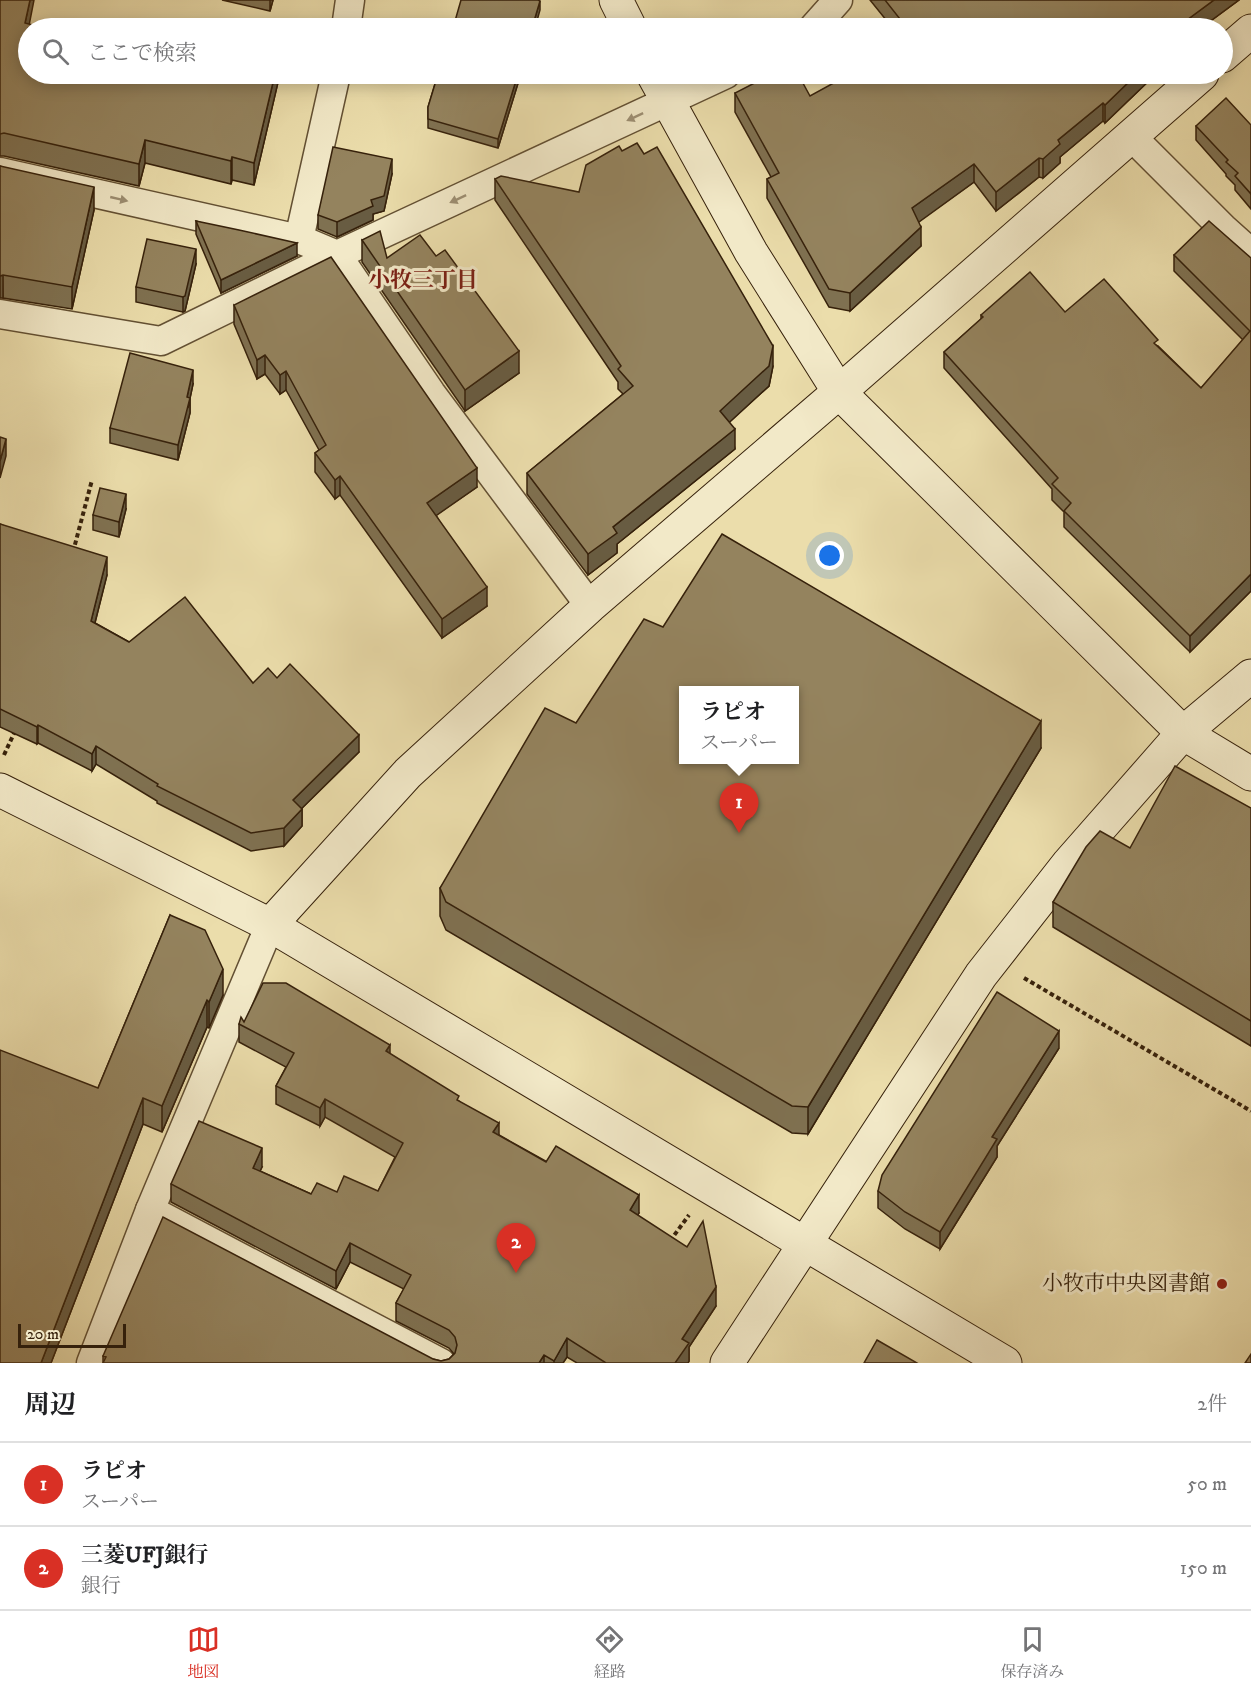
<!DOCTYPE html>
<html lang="ja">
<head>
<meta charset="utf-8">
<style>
  :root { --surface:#fff; --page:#f6f6f6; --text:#202124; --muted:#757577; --line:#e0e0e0; --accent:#d93025 }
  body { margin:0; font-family:"IM FELL DW Pica","Noto Serif JP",serif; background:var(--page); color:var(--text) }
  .scale { position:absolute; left:18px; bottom:15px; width:108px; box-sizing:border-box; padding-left:6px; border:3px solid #36210b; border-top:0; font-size:16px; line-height:21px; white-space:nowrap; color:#36210b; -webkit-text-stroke:4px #f2e9c8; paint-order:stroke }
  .you { position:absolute; left:830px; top:556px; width:21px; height:21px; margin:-15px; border:4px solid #fff; border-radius:50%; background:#1a73e8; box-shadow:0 0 0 9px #1a73e833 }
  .badge { display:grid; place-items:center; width:39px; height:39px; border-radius:50%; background:var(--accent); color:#fff; font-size:20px; font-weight:700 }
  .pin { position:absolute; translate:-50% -50px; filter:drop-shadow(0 2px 3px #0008) }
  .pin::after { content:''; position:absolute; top:32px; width:21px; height:18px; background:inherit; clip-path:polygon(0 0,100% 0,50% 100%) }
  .popup { position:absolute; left:679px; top:686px; width:120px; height:78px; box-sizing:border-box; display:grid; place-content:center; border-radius:0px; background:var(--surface); filter:drop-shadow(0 2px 4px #0005); font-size:20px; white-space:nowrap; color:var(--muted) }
  .popup b { font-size:22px; color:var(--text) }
  .popup::after { content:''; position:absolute; left:50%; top:100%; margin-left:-12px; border:12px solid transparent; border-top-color:var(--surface) }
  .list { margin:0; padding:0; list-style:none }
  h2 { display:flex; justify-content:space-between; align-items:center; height:78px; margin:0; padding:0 24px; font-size:26px }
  h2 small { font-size:20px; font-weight:400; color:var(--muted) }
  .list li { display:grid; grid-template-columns:39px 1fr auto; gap:18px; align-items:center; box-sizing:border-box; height:84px; padding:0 24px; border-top:2px solid var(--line) }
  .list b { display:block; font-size:22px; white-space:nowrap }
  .list p { margin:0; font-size:20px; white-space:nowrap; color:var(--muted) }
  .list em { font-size:20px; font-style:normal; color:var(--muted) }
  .icon { flex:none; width:33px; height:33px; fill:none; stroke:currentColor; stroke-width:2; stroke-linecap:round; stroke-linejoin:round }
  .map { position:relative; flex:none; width:1251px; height:1363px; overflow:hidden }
  .search { position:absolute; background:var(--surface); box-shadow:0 3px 15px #0003; left:18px; right:18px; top:18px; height:66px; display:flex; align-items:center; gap:15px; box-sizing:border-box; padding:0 21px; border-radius:33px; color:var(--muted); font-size:22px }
  .sheet { height:246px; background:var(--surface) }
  nav { display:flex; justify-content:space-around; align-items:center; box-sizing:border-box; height:84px; border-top:2px solid var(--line); background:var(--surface); font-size:16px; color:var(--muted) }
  nav a { display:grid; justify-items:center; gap:3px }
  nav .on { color:var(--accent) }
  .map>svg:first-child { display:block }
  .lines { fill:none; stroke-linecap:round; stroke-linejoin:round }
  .street-casing { stroke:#635033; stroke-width:31 }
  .secondary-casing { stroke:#36210b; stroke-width:35 }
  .path { stroke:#36210b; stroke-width:4; stroke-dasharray:4.5 3; stroke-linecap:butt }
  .street { stroke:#f2e9c8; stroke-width:28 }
  .secondary { stroke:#f2e9c8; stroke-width:33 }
  .wall { fill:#7f7151; stroke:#36210b; stroke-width:1.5 }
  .shaded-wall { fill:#685c42; stroke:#36210b; stroke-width:1.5 }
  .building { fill:#94835e; stroke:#36210b; stroke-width:1.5; fill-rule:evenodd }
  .oneway { fill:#9d8f73 }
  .poi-dot { fill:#8f2418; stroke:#f2e9c8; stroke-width:2 }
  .labels { text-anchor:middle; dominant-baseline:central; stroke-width:6; stroke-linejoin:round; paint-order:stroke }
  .poi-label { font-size:21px; fill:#36210b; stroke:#f2e9c8; text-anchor:end }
  .neighbourhood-label { font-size:22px; font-weight:bold; fill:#7a1f14; stroke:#f2e9c8 }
</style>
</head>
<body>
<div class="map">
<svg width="1251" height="1363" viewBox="0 0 1251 1363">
  <rect width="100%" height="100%" fill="#ebddab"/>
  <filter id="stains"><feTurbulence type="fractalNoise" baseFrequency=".00333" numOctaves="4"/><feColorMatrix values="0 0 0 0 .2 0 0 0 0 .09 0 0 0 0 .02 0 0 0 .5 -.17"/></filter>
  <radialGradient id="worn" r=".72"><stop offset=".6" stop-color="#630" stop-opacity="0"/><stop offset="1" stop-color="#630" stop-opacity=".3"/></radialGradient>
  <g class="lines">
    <defs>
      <g id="street">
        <polyline points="346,28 350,0"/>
        <polyline points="813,28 838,0"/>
        <polyline points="1130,135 1223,228 1251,253"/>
        <polyline points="0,172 299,239 337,255 726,74"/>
        <polyline points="299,239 336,74"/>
        <polyline points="0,314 161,341 337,255 431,393 590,606"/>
        <polyline points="150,1210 441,1363"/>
        <polyline points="91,1363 150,1210 270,925"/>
      </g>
      <g id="secondary">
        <polyline points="616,0 630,28"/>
        <polyline points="1222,56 1251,31"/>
        <polyline points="653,74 751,252 839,392 1183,733 1251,774"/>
        <polyline points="0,790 270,925 1005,1363"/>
        <polyline points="270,925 408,773 590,606 839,392 1202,74"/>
        <polyline points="727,1363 981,975 1068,864 1183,733 1251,676"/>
      </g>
    </defs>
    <use href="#street" class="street-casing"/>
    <use href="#secondary" class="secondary-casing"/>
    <g class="path">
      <polyline points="73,552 92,480"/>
      <polyline points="4,755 16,729"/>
      <polyline points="1024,978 1251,1111"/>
      <polyline points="670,1241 689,1215"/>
    </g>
    <use href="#street" class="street"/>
    <use href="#secondary" class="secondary"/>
  </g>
  <g class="wall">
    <polygon points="0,0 29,25 28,74 221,82 279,74 279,78 254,185 232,180 231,184 145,163 139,186 4,156 0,156"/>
    <polygon points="222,0 273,0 270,11"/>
    <polygon points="870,0 1239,0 1201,28 887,28 891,26"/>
    <polygon points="438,74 523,74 521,80 519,80 498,148 428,128 428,107"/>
    <polygon points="1156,74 1105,123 1103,121 1060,157 1060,163 1043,178 1039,177 996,211 974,182 918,222 921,246 850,311 829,307 767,198 767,179 771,177 735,112 735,93 810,96"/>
    <polygon points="1251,125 1251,209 1235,190 1235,185 1226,176 1226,174 1196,140 1196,126"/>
    <polygon points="0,166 94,210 72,309 3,298"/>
    <polygon points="392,174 384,211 373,214 373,220 337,237 318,229 318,215"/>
    <polygon points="495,179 773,366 769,386 729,422 735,449 617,544 617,553 588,575 527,494 527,473 623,394 618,389 618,382 495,200"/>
    <polygon points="196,221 297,256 221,293 196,234"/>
    <polygon points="362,240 387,258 519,373 465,411 362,262"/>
    <polygon points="1174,255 1251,258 1251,591 1190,652 1064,527 1064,512 1052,500 1052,489 944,368 944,352 981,319 981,315 1065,312 1158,346 1201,388 1243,340 1174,271"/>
    <polygon points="196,264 185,311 183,312 136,302 136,287"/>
    <polygon points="234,305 477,487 436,515 487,606 442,638 340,495 335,499 315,472 315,453 319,450 286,390 280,394 265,374 257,379 234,324"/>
    <polygon points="193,384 190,398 190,413 178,460 110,443 110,428"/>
    <polygon points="126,509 119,537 93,530 93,515"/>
    <polygon points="0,524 107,575 95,623 129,642 253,683 277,678 359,752 302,808 302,826 284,846 251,851 157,803 157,801 96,764 92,771 38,743 37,744 0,727"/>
    <polygon points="663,627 1041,748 808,1134 792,1133 446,930 440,916 440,888 576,723"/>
    <polygon points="1251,808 1251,1046 1053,927 1053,902 1130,848"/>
    <polygon points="170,915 223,995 209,1028 207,1027 162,1132 143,1124 51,1363 0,1363 98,1088"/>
    <polygon points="244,1022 390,1054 459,1101 499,1135 639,1213 637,1215 716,1306 689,1347 689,1361 688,1363 577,1363 567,1357 563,1363 103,1363 103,1356 433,1359 441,1361 449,1359 454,1354 449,1348 396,1321 396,1303 404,1289 350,1262 336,1289 171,1202 171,1184 262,1167 260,1171 311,1194 378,1191 395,1157 325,1117 320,1126 276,1104 276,1086 286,1067 239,1042 239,1024"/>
    <polygon points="1059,1048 997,1146 997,1157 940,1249 905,1229 878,1208 878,1191"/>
  </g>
  <g class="shaded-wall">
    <polygon points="30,0 34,0 25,46 25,23"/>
    <polygon points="270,0 273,0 270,11"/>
    <polygon points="1214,0 1239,0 1201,28 1176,28"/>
    <polygon points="540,1 540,10 535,28 532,28"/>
    <polygon points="275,74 279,74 279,78 254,185 254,163"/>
    <polygon points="518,74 519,74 519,80 498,148 498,139"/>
    <polygon points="1137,74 1156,74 1105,123 1105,105"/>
    <polygon points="1103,103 1103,121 1060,157 1060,163 1043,178 1043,159 1058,140"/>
    <polygon points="145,140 145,163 139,186 139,164"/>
    <polygon points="232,157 232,180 231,184 231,161"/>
    <polygon points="1039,158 1039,177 996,211 996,192"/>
    <polygon points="392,159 392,174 384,211 373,214 373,220 337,237 337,222 371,200"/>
    <polygon points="974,164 974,182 912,227 912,208"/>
    <polygon points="94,187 94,210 72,309 72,287"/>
    <polygon points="921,227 921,246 850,311 850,293"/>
    <polygon points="297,243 297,256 221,293 221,280"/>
    <polygon points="196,249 196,264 185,311 183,312 183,297"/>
    <polygon points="3,275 3,298 0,298 0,276"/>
    <polygon points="773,346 773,366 769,386 720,431 720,411"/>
    <polygon points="519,351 519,373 465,411 465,390"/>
    <polygon points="265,355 265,374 257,379 257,360"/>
    <polygon points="193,370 193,384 188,408 190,398 190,413 178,460 178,445 187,397"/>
    <polygon points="286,371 286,390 280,394 280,375"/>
    <polygon points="735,429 735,449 617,544 617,553 588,575 588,554 613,527"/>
    <polygon points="6,439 6,456 0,478 0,461"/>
    <polygon points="477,468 477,487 427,522 427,503"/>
    <polygon points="340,476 340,495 335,499 335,480"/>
    <polygon points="126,494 126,509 119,537 119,522"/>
    <polygon points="107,557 107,575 91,638 91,621"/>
    <polygon points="1251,574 1251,591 1190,652 1190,636"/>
    <polygon points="487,587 487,606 442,638 442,619"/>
    <polygon points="1041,721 1041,748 808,1134 808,1107"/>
    <polygon points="38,725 38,743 37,744 37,727"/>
    <polygon points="359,735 359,752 293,817 293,800"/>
    <polygon points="96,746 96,764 92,771 92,754"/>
    <polygon points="302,809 302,826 284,846 284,828"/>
    <polygon points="223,969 223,995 209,1028 209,1002"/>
    <polygon points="207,1000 207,1027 162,1132 162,1106"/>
    <polygon points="1059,1031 1059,1048 997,1146 997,1157 940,1249 940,1232 992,1137"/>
    <polygon points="390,1045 390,1063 386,1051"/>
    <polygon points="143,1098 143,1124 51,1363 41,1363"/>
    <polygon points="325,1099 325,1117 320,1126 320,1108"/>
    <polygon points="499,1123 499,1141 493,1132"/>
    <polygon points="262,1148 262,1167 253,1186 253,1168"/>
    <polygon points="639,1195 639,1213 630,1228 630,1210"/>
    <polygon points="350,1243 350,1262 336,1289 336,1271"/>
    <polygon points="716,1287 716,1306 689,1347 689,1361 688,1363 675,1363 682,1339"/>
    <polygon points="567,1338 567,1357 563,1363 554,1363 554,1361"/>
    <polygon points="544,1355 544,1363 539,1363"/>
  </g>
  <g class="building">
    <polygon points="0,0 30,0 25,23 44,28 28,28 28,74 187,74 221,82 223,74 275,74 254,163 232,157 231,161 145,140 139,164 4,133 0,134"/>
    <polygon points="461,0 538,0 540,1 532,28 453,28"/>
    <polygon points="885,0 1214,0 1176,28 887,28 900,19"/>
    <polygon points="438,74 518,74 498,139 428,119 428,107"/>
    <polygon points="772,74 798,74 810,96 850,74 1137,74 1105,105 1103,103 1058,140 1060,144 1043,159 1039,158 996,192 974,164 912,208 921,227 850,293 829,289 767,179 779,173 735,93"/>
    <polygon points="1226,98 1251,125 1251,194 1235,176 1238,173 1226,162 1228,160 1196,126"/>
    <polygon points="637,143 644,154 657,147 773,346 769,366 720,411 735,429 613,527 617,533 588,554 527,473 633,386 618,369 621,366 495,179 501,176 579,192 586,165 619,146 622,151"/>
    <polygon points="333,147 392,159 384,196 371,200 373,206 337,222 318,215"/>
    <polygon points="0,166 94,187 72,287 3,275 0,276"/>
    <polygon points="196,221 239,230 297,243 221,280"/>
    <polygon points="1209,221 1251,258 1251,574 1190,636 1064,511 1071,503 1052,484 1058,478 944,352 983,317 981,315 1030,272 1065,312 1104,279 1158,340 1154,343 1201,388 1250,331 1174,255"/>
    <polygon points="380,231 387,258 420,235 436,256 445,250 519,351 465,390 362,240"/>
    <polygon points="147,239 196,249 185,296 183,297 136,287"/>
    <polygon points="331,257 477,468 427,503 487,587 442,619 340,476 335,480 315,453 326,445 286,371 280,375 265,355 257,360 234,305"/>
    <polygon points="130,353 193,370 187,397 190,398 178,445 110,428"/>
    <polygon points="0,437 6,439 0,461"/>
    <polygon points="100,488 126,494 119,522 93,515"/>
    <polygon points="0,524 107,557 91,621 129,642 185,597 253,683 268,668 277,678 290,664 359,735 293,800 302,809 284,828 251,833 157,786 158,784 96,746 92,754 38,725 37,727 0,709"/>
    <path d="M722,534l319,187 -233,386 -16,-1 -346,-204 -6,-14 105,-180 31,15 68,-104 19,8zM684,690h111v69h-111z"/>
    <polygon points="1175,766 1251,808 1251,1021 1053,902 1086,847 1100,831 1130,848"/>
    <polygon points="170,915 205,930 223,969 209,1002 207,1000 162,1106 143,1098 41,1363 0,1363 0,1050 98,1088"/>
    <polygon points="263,983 286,983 390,1045 386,1051 459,1096 457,1100 499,1123 493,1132 546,1162 556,1146 639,1195 630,1210 687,1247 703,1221 716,1287 682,1339 689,1343 675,1363 606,1363 567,1338 554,1361 544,1355 539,1363 103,1363 106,1357 103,1356 163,1217 433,1359 441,1361 449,1359 455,1353 457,1345 455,1337 449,1330 396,1303 411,1275 350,1243 336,1271 171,1184 199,1121 262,1148 253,1168 311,1194 317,1183 337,1192 344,1176 378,1191 403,1143 325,1099 320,1108 276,1086 294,1053 239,1024 241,1017 244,1022"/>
    <polygon points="997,992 1059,1031 992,1137 997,1139 940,1232 905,1212 878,1191 882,1175"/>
    <polygon points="877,1340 917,1363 864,1363"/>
    <polygon points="1251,1354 1251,1363 1245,1363"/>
  </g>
  <defs><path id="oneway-solid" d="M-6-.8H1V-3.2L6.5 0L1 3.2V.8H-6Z" transform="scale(1.5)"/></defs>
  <g class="oneway">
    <use href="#oneway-solid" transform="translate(635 117) rotate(155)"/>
    <use href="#oneway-solid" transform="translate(119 199) rotate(13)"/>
    <use href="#oneway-solid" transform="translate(458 199) rotate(155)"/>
  </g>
  <circle class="poi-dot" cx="1222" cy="1284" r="6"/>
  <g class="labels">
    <g class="poi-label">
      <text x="1210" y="1284">小牧市中央図書館</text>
    </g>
    <g class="neighbourhood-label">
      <text x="423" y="280">小牧三丁目</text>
    </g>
  </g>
  <rect width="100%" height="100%" filter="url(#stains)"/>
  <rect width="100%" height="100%" fill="url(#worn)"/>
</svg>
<div class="scale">20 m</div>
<div class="you"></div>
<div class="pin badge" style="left:739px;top:833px">1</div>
<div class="popup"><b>ラピオ</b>スーパー</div>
<div class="pin badge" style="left:516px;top:1273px">2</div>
<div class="search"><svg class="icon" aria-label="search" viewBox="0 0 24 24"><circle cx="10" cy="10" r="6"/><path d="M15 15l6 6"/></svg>ここで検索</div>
</div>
<section class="sheet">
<h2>周辺<small>2件</small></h2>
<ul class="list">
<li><span class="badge">1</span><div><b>ラピオ</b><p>スーパー</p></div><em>50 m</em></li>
<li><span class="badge">2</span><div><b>三菱UFJ銀行</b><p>銀行</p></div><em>150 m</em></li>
</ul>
</section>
<nav>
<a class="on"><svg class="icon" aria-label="map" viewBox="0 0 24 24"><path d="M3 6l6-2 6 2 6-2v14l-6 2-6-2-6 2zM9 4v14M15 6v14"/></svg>地図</a>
<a><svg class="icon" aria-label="directions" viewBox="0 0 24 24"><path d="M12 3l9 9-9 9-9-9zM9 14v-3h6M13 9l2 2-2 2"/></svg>経路</a>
<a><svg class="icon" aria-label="saved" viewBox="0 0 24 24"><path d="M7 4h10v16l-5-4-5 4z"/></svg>保存済み</a>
</nav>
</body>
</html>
